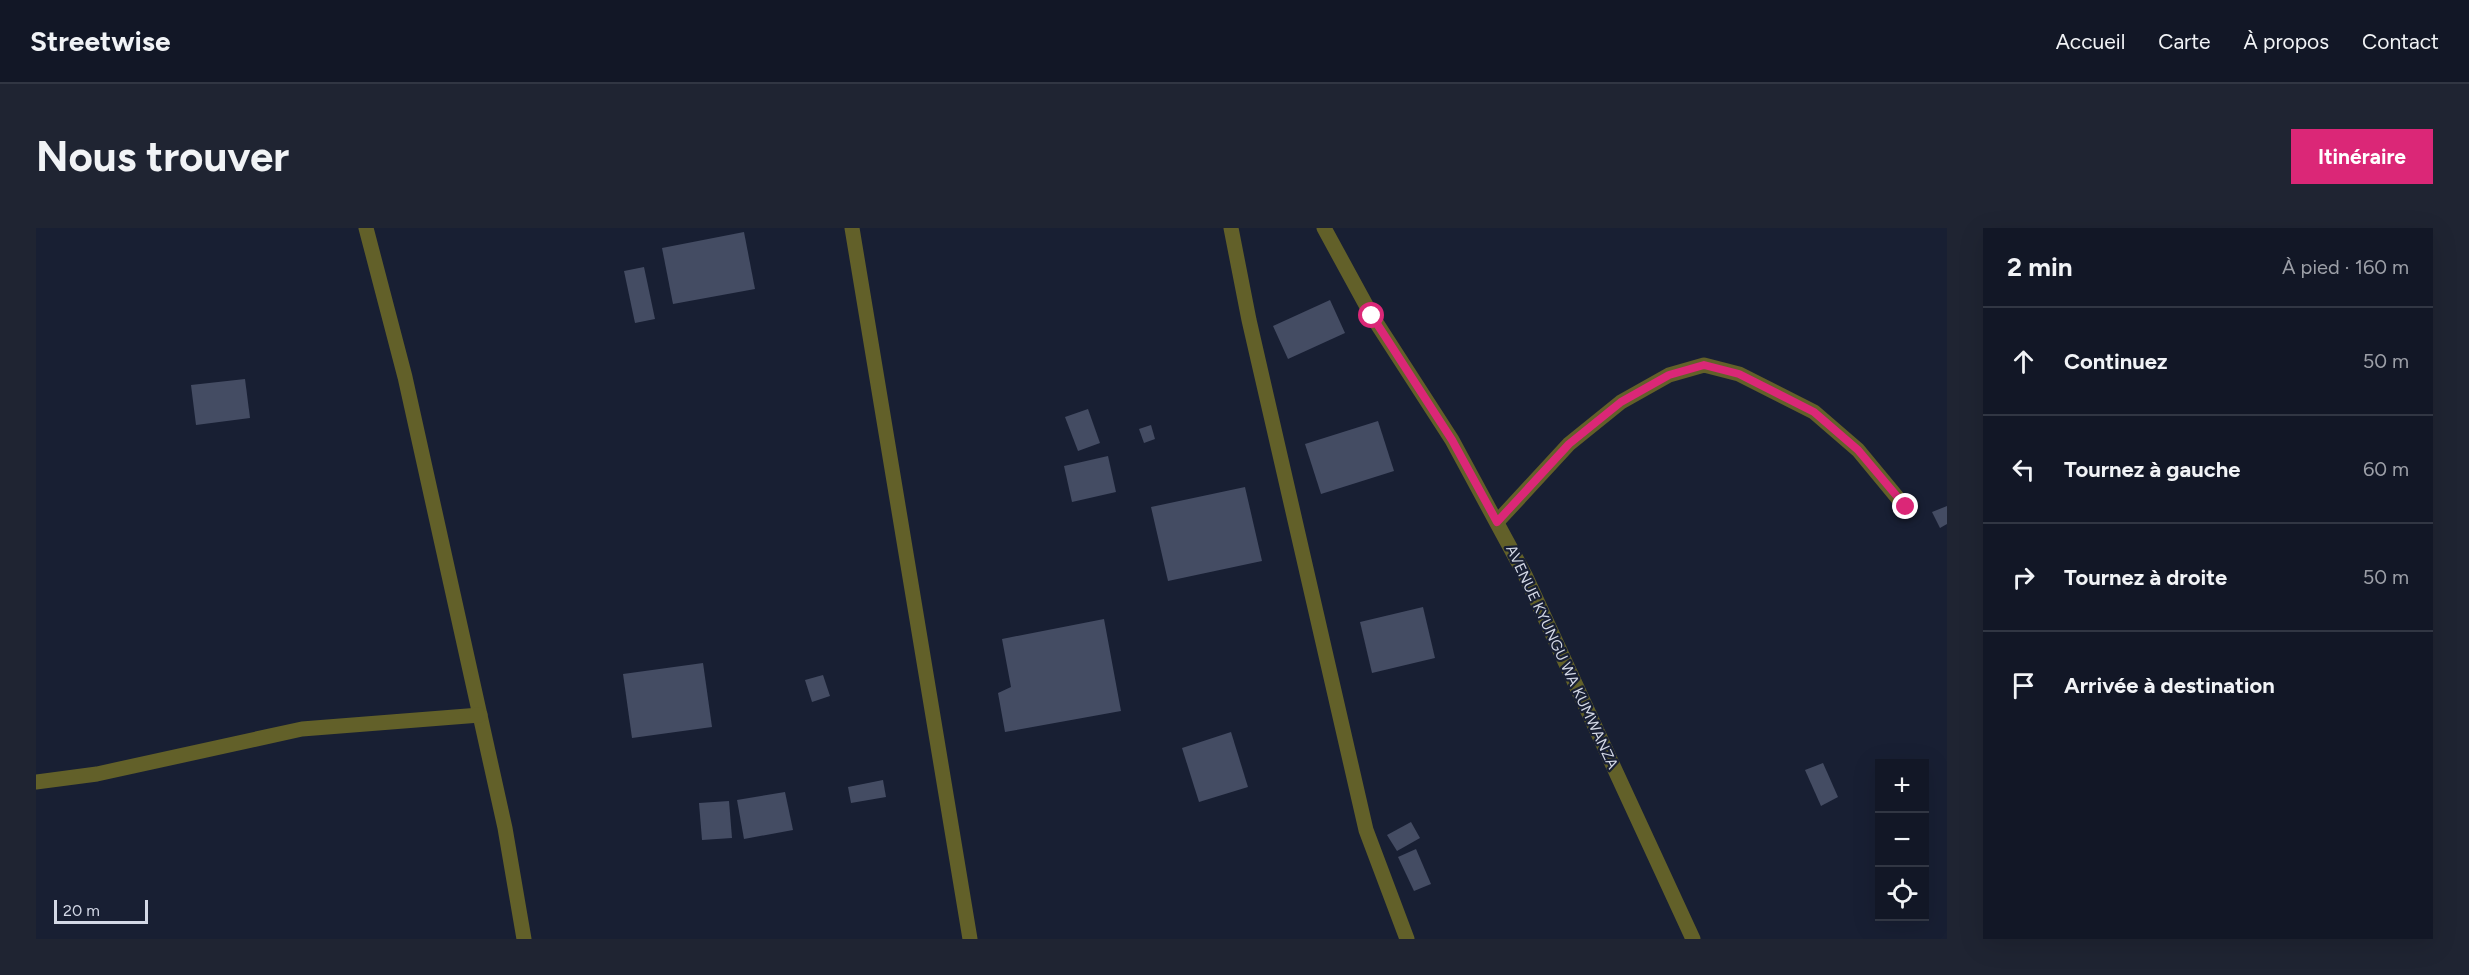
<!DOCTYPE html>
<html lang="fr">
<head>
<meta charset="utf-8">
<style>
  :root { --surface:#121726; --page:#1f2432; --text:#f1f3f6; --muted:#9c9fa7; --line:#313643; --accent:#db2777 }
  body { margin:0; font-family:Figtree,sans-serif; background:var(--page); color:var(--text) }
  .controls { position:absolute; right:18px; bottom:18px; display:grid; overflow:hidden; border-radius:0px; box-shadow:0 6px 24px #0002 }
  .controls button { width:54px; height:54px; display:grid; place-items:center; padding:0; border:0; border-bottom:2px solid var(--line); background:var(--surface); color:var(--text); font:30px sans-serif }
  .scale { position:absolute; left:18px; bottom:15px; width:94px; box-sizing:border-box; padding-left:6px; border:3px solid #d3d8e6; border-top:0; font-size:16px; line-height:21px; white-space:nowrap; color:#d3d8e6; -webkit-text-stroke:4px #181f33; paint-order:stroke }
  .stop { position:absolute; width:18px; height:18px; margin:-14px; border:4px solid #db2777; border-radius:50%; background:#fff }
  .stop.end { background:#db2777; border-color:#fff; box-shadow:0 2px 6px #0008 }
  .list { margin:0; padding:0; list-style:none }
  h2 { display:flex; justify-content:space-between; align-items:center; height:78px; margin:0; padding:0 24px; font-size:26px }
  h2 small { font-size:20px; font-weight:400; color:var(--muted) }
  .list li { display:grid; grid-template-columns:39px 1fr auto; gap:18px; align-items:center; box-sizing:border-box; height:108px; padding:0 24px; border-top:2px solid var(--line) }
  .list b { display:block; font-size:22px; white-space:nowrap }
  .list em { font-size:20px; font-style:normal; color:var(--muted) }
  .icon { flex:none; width:33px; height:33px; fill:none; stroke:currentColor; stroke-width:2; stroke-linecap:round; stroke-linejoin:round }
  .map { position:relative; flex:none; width:1911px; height:711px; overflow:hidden; border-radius:0px }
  header { display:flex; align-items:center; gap:36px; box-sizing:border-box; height:84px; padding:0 30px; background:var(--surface); border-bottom:2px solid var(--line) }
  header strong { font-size:28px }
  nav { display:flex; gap:33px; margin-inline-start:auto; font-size:21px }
  .intro { display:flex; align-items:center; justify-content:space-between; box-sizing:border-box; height:144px; padding:0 36px }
  h1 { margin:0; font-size:42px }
  .button { padding:15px 27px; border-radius:0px; background:var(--accent); color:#fff; font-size:21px; font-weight:700 }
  main { display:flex; gap:36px; padding:0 36px }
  aside { flex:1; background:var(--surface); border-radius:0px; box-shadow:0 6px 24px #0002 }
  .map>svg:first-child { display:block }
  .building { fill:#444c63 }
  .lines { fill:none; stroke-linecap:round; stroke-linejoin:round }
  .minor { stroke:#626029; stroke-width:15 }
  .route { stroke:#db2777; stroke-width:8 }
  .labels { text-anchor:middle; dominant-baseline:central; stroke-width:4.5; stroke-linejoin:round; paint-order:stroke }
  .street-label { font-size:15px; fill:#d3d8e6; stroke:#181f33 }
</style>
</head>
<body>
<header>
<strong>Streetwise</strong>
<nav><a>Accueil</a><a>Carte</a><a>À propos</a><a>Contact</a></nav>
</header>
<div class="intro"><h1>Nous trouver</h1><a class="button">Itinéraire</a></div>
<main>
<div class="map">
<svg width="1911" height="711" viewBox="0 0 1911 711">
  <rect width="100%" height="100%" fill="#181f33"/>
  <g class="building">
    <polygon points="708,4 719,61 637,76 626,20"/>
    <polygon points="608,39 619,91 599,95 588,43"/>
    <polygon points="1294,72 1309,105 1252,131 1237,98"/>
    <polygon points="209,151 214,190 160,197 155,157"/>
    <polygon points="1052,181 1064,215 1042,223 1029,189"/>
    <polygon points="1342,193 1358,243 1285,266 1269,216"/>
    <polygon points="1115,197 1119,211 1108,215 1103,201"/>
    <polygon points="1072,228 1080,264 1036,274 1028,238"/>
    <polygon points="1209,259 1226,333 1132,353 1115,279"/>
    <polygon points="1911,278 1911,296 1904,300 1896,284"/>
    <polygon points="1387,379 1399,430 1336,445 1324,394"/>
    <polygon points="1068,391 1085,483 969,504 962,465 975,459 966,411"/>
    <polygon points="667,435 676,499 596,510 587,446"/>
    <polygon points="787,447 794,468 776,474 769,452"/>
    <polygon points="1195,504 1212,559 1163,574 1146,520"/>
    <polygon points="1787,535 1802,569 1785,578 1769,542"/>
    <polygon points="847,552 850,569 815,575 812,559"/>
    <polygon points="749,564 757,602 708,611 701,572"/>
    <polygon points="693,573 696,610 666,612 663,575"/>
    <polygon points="1375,594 1384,610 1361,623 1351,607"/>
    <polygon points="1380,621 1395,656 1378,663 1362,629"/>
  </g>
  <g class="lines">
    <g class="minor">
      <polyline points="330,0 369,149 469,600 488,711"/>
      <polyline points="816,0 934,711"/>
      <polyline points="1195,0 1213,92 1330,602 1371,711"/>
      <polyline points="1288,0 1336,88 1416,212 1489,347 1657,711"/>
      <polyline points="1461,294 1533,216 1585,174 1633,147 1668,137 1703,146 1778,184 1822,222 1870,280"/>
      <polyline points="0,554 61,546 266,501 444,487"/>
    </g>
  </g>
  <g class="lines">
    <polyline class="route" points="1336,88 1416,212 1461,294 1533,216 1585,174 1633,147 1668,137 1703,146 1778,184 1822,222 1870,279"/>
  </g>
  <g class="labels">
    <g class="street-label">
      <text transform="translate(1526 429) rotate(65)">AVENUE KYUNGU WA KUMWANZA</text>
    </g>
  </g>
</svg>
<div class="controls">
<button>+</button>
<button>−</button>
<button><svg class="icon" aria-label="locate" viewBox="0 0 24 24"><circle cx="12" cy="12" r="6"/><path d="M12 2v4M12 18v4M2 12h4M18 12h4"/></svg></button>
</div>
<div class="scale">20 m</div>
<div class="stop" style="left:1336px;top:88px"></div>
<div class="stop end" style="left:1870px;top:279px"></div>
</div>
<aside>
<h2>2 min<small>À pied · 160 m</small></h2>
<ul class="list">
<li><svg class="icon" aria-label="ahead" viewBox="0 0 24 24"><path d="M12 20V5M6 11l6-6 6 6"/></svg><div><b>Continuez</b></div><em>50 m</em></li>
<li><svg class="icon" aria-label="left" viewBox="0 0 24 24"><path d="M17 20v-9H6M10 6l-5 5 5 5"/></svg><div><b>Tournez à gauche</b></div><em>60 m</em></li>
<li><svg class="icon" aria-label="right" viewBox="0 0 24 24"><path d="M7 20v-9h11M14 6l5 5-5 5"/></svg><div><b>Tournez à droite</b></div><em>50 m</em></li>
<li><svg class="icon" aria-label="arrive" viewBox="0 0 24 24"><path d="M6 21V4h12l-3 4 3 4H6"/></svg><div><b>Arrivée à destination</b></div></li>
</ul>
</aside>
</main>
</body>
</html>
